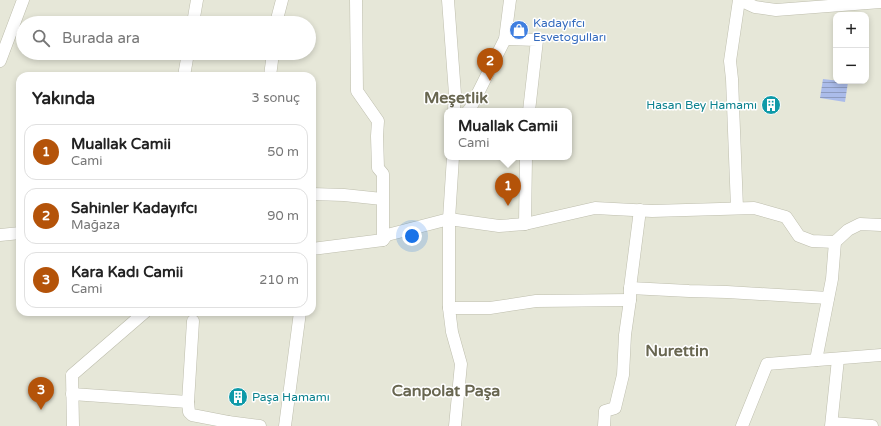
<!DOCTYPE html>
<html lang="tr">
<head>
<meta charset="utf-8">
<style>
  :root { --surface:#fff; --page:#f6f6f6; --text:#222; --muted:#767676; --line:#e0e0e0; --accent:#b45309 }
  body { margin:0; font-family:"Varela Round",sans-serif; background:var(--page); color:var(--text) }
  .controls { position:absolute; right:12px; top:12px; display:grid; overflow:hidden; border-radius:8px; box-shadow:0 2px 6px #0003 }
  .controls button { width:36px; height:36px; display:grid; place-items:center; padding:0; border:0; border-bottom:1px solid var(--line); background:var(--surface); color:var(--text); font:20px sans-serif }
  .you { position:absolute; left:412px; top:236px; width:14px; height:14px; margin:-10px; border:3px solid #fff; border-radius:50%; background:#1a73e8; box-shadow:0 0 0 6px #1a73e833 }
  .badge { display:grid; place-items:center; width:26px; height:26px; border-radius:50%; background:var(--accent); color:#fff; font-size:13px; font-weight:700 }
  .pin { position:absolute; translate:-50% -33px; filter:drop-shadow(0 1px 2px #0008) }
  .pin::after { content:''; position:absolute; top:21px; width:14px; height:12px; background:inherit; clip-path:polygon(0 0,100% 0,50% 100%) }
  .popup { position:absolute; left:444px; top:108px; width:128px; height:52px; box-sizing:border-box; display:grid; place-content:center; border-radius:8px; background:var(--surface); filter:drop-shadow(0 1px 3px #0005); font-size:13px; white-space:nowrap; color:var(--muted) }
  .popup b { font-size:15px; color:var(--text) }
  .popup::after { content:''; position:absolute; left:50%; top:100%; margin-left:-8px; border:8px solid transparent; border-top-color:var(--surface) }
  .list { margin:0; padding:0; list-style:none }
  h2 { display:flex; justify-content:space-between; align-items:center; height:52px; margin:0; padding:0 16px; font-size:17px }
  h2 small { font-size:13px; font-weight:400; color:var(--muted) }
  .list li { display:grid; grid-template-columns:26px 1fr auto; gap:12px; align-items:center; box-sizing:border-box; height:56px; margin:0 8px 8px; padding:0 8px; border:1px solid var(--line); border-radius:12px }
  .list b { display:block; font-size:15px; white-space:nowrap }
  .list p { margin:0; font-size:13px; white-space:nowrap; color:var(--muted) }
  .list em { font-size:13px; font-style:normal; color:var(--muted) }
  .icon { flex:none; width:22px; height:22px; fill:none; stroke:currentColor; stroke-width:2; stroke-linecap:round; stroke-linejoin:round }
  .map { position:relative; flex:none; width:881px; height:426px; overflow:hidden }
  .search { position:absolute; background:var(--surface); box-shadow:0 2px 6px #0003; left:16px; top:16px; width:300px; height:44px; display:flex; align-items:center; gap:10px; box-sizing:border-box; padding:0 14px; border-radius:22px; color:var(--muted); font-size:15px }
  .panel { position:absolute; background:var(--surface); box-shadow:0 2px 6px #0003; left:16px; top:72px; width:300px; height:244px; border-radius:12px }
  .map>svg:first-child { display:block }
  .residential { fill:#e6e7d8; fill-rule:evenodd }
  .water { fill:url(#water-rules) }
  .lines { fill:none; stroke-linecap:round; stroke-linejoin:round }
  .minor-casing { stroke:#bebead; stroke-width:13 }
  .minor { stroke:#fff; stroke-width:12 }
  .labels { text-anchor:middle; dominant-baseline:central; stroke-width:3; stroke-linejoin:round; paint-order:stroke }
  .shop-label { font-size:12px; fill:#366cbe; stroke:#fff; text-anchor:start }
  .culture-label { font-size:12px; fill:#0d838f; stroke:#fff; text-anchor:end }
  .district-label { font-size:16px; font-weight:bold; fill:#686650; stroke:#fff }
</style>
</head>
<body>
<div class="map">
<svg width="881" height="426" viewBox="0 0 881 426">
  <defs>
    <pattern id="water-rules" width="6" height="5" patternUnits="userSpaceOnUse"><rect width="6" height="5" fill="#abbcea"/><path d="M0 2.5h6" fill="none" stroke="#8d9bbf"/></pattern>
  </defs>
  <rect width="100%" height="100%" fill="#f3f3e9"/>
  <path class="residential" d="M0,0h881v426h-881zM836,15h30v66h-30zM23,23h286v30h-286zM20,76h292v236h-292zM447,111h122v46h-122z"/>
  <polygon class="water" points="823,79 848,82 845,102 820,98"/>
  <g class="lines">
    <defs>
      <g id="minor">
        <polyline points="356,0 357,91 378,121 377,136 378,168 383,174 383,240"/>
        <polyline points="448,0 455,94 454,111"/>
        <polyline points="740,0 755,7 776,10 881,2"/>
        <polyline points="193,23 197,0"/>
        <polyline points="276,23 282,0"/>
        <polyline points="505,39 537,40 529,111"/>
        <polyline points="0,61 23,0"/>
        <polyline points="184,76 188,53"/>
        <polyline points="270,76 273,53"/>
        <polyline points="468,111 470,109 505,39 510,0"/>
        <polyline points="453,157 449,219 449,308 452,332 461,364 455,426"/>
        <polyline points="312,194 344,195 382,199"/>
        <polyline points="737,208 732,79 730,61 739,0"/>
        <polyline points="525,224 526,157"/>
        <polyline points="0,235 20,233"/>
        <polyline points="312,249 383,240 387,235 449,219 499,226 525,224 595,208 652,211 754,208 786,217 799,236 812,241 835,242 848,230 860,224 881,225"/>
        <polyline points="630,288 689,291 727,292 828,298"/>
        <polyline points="449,308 490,308 536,301 630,300"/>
        <polyline points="816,360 832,279 835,242"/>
        <polyline points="72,394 188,402 189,412 192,415 228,422"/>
        <polyline points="188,402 193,321"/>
        <polyline points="832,423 872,426"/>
        <polyline points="73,426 72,375 145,312"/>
        <polyline points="230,426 228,422 260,426"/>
        <polyline points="285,426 300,312"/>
        <polyline points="604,426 605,411 615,408 623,375 625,335 630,300 630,288 640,210"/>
        <polyline points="742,426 767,364 881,355"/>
        <polyline points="831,426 838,359"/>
      </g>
    </defs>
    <use href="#minor" class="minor-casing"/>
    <use href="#minor" class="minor"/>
  </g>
  <defs>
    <symbol id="shop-disc" viewBox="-11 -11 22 22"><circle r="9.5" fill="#3f7fe0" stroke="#fff"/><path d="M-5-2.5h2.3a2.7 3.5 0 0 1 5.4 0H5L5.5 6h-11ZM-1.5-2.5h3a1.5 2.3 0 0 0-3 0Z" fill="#fff"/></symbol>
    <symbol id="building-disc" viewBox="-11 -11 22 22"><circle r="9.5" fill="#0f9aa8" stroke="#fff"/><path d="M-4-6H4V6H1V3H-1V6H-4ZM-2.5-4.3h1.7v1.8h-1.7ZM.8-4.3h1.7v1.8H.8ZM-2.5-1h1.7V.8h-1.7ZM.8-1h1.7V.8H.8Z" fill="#fff"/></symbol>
  </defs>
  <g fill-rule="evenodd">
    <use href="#shop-disc" x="508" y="19" width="22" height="22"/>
    <use href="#building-disc" x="760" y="94" width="22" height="22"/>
    <use href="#building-disc" x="227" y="386" width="22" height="22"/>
  </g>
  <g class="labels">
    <g class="shop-label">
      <text x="533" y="23">Kadayıfcı<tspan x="533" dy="14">Esvetogulları</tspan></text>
    </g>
    <g class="culture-label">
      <text x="757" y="105">Hasan Bey Hamamı</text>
      <text x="252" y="397" text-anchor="start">Paşa Hamamı</text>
    </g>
    <g class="district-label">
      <text x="456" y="98">Meşetlik</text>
      <text x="677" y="351">Nurettin</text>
      <text x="446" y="391">Canpolat Paşa</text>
    </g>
  </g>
</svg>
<div class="controls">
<button>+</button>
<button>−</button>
</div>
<div class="you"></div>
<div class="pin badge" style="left:508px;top:206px">1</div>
<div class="popup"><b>Muallak Camii</b>Cami</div>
<div class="pin badge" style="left:490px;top:81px">2</div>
<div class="pin badge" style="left:41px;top:410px">3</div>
<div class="search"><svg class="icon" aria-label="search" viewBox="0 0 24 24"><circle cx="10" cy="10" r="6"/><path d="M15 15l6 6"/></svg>Burada ara</div>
<section class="panel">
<h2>Yakında<small>3 sonuç</small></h2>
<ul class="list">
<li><span class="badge">1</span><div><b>Muallak Camii</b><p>Cami</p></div><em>50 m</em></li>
<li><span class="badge">2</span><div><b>Sahinler Kadayıfcı</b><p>Mağaza</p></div><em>90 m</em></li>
<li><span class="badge">3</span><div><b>Kara Kadı Camii</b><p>Cami</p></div><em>210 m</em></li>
</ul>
</section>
</div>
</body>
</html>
